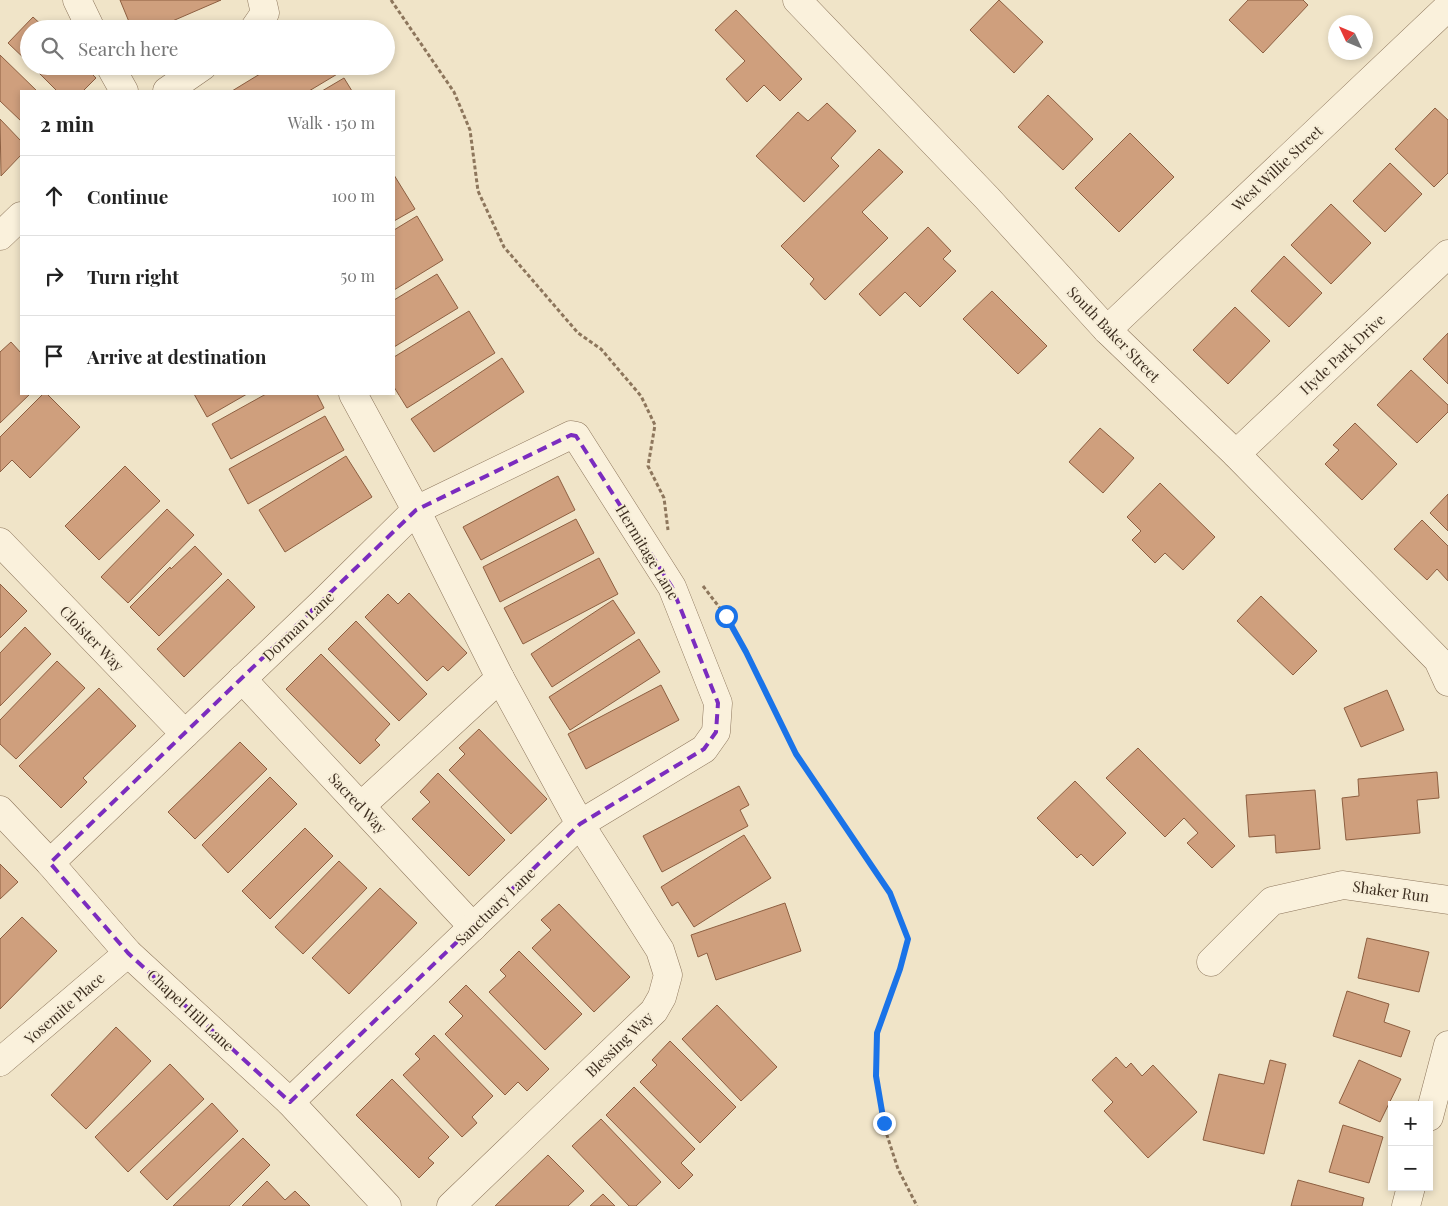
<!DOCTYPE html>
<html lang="en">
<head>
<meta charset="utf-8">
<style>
  :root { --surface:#fff; --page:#f2f2f2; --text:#222; --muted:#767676; --line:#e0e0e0 }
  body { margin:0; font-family:"Playfair Display",serif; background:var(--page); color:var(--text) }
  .controls { position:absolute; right:15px; bottom:15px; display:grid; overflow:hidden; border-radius:0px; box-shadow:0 2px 8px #0003 }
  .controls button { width:45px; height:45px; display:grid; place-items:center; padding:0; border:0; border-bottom:1px solid var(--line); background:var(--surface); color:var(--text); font:25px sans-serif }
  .compass { position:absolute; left:1328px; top:15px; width:45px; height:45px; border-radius:50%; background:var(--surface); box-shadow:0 2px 8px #0003; rotate:314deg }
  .stop { position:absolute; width:15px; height:15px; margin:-11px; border:4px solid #1a73e8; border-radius:50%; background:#fff }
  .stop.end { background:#1a73e8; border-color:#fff; box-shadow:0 1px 5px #0008 }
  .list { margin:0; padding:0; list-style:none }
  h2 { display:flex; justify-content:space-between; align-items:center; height:65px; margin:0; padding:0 20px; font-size:21px }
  h2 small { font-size:16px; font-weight:400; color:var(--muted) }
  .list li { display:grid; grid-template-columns:32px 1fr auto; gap:15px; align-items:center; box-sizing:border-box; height:80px; padding:0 20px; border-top:1px solid var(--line) }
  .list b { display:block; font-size:19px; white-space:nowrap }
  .list em { font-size:16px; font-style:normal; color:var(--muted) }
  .icon { flex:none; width:28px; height:28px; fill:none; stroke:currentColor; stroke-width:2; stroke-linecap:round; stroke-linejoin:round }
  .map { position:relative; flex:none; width:1448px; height:1206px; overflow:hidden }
  .search { position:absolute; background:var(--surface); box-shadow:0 2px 8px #0003; left:20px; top:20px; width:375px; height:55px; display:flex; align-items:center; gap:12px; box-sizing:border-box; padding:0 18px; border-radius:28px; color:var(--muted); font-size:19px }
  .panel { position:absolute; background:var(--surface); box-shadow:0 2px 8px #0003; left:20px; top:90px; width:375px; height:305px; border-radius:0px }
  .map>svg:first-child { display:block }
  .building { fill:#cf9f7d; stroke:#8d5f41 }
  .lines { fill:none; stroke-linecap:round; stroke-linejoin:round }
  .minor-casing { stroke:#8d765c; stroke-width:29 }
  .path { stroke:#8d765c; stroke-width:3; stroke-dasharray:4 2.5; stroke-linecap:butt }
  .minor { stroke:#faf1dc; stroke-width:28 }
  .route { stroke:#1a73e8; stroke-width:6 }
  .marked { fill:none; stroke:#7b2cbf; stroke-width:4; stroke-dasharray:10 6; stroke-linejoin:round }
  .labels { text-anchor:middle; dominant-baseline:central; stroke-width:4; stroke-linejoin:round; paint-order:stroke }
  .street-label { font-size:15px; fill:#3d2e20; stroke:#f7eed8 }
</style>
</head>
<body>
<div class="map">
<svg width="1448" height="1206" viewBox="0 0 1448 1206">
  <rect width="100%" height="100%" fill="#f0e4c8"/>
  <g class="building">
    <polygon points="120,0 221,0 154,29 132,29"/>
    <polygon points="999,0 1043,42 1014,73 970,30"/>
    <polygon points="1248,0 1303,0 1308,5 1263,53 1229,20"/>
    <polygon points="736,10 802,79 780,101 764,85 747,102 726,79 745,61 715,30"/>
    <polygon points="33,17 46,29 29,29 29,63 8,43"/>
    <polygon points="0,55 37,91 21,91 21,121 0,101"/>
    <polygon points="32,66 84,66 96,78 83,91 57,91"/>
    <polygon points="273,66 335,66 339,73 309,91 232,91"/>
    <polygon points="344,78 352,91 322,91"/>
    <polygon points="1048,95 1093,139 1063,170 1018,127"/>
    <polygon points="827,103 856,131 831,158 839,166 804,202 756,156 798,112 808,121"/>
    <polygon points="1435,108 1448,120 1448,173 1434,187 1395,149"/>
    <polygon points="0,119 21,141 21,155 1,176"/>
    <polygon points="1130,133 1174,177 1119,232 1075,188"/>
    <polygon points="879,149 903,172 862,212 888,238 825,300 810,284 814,279 781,246"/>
    <polygon points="1390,163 1422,194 1385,232 1353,201"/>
    <polygon points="394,175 415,209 394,221"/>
    <polygon points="1331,204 1371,243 1331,284 1291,245"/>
    <polygon points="417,216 443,260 394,290 394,230"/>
    <polygon points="928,227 951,251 943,259 956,271 920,307 905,292 880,316 859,294"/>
    <polygon points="1284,256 1322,293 1289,327 1251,291"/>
    <polygon points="437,274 458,308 394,347 394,300"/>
    <polygon points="992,291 1047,346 1018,374 963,319"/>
    <polygon points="1235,307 1270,341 1228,384 1193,350"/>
    <polygon points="469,311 495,353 407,408 394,387 394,357"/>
    <polygon points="1448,333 1448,384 1423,359"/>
    <polygon points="11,342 21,353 21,394 30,394 0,423 0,352"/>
    <polygon points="502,358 524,392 434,452 411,419"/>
    <polygon points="1411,370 1448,405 1448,412 1417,443 1377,405"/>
    <polygon points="43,394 47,394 80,427 30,478 12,460 0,472 0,437"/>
    <polygon points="194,394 247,394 207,417"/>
    <polygon points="266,394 317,394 324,408 231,459 212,424"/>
    <polygon points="325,416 344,450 248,504 229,469"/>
    <polygon points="1355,423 1397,464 1362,500 1325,464 1339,450 1333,445"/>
    <polygon points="1100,428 1134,458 1103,493 1069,462"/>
    <polygon points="346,456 372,497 285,552 259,510"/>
    <polygon points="125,466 160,501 99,560 65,526"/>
    <polygon points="558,476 575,510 481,560 463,527"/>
    <polygon points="1160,483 1215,537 1183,570 1165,553 1155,563 1132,540 1141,531 1127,517"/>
    <polygon points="1448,494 1448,531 1430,513"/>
    <polygon points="167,509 194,535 128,603 101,577"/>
    <polygon points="576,519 594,553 500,602 483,567"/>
    <polygon points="1422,520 1448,546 1448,581 1437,569 1427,580 1394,549"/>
    <polygon points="195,546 222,574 159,636 130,607 170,567 171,569"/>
    <polygon points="599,558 618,594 523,644 504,608"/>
    <polygon points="228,579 255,607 184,677 157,649"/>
    <polygon points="0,584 27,611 0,638"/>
    <polygon points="409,593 467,653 448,671 443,666 427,681 365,617 388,594 398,604"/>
    <polygon points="1261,596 1317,651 1293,675 1237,621"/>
    <polygon points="613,600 635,633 552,687 531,654"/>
    <polygon points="356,621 427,694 399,721 328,649"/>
    <polygon points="25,627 51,654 0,706 0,653"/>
    <polygon points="639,639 660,672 570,730 549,697"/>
    <polygon points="321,654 390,724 375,740 380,745 360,764 286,689"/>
    <polygon points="57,661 85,688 16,759 0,744 0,720"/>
    <polygon points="661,685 679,720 586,769 568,734"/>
    <polygon points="99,688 136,726 83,778 87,782 61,808 19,766"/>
    <polygon points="1387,690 1404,730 1361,747 1344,708"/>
    <polygon points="479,729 547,799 511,834 449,770 465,754 459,748"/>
    <polygon points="240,742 267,769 195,839 168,812"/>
    <polygon points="1138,748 1235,846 1212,868 1187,843 1198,833 1184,818 1165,837 1106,778"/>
    <polygon points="1437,772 1439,798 1417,800 1420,833 1346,840 1342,798 1359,796 1358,779"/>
    <polygon points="438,773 505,840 469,876 412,819 430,802 420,792"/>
    <polygon points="270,777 297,804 228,873 202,845"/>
    <polygon points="1075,781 1126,833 1093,866 1081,854 1077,858 1037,818"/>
    <polygon points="739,786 749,805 740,810 748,826 662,872 643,836"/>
    <polygon points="1315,790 1320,849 1276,853 1275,835 1249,837 1246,795"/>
    <polygon points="305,828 333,856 270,919 242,891"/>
    <polygon points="744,835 771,878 694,927 678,902 672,906 661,887"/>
    <polygon points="339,861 367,888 303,954 275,927"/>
    <polygon points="0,864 18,882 0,899"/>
    <polygon points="380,888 417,923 349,994 312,958"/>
    <polygon points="785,903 801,951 716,980 707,953 698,957 691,935"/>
    <polygon points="559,904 630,977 594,1012 532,948 551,930 541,920"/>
    <polygon points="22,917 57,951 0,1009 0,939"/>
    <polygon points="1367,938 1429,952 1419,992 1358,978"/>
    <polygon points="519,951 582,1014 545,1050 489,992 506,976 500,970"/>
    <polygon points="466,985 549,1069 527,1091 518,1082 505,1095 445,1034 463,1016 449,1002"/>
    <polygon points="1347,991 1389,1004 1384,1022 1410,1031 1401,1057 1333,1036"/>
    <polygon points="717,1005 777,1067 741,1101 682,1039"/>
    <polygon points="116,1027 151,1061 86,1129 51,1095"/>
    <polygon points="434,1035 493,1096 472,1117 477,1123 462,1137 403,1075 420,1059 415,1054"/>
    <polygon points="670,1041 736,1107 700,1143 640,1082 657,1065 652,1060"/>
    <polygon points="1116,1057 1126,1068 1131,1063 1142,1076 1153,1065 1197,1112 1148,1158 1104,1111 1113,1102 1092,1080"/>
    <polygon points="1270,1060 1286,1064 1264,1154 1203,1140 1219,1074 1264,1084"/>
    <polygon points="1359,1060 1401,1079 1380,1122 1339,1103"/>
    <polygon points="170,1064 204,1099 128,1172 95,1137"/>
    <polygon points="392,1079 449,1137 428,1158 434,1163 419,1178 356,1115"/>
    <polygon points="634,1087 695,1149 681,1163 693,1175 679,1189 606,1115"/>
    <polygon points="212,1103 238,1131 167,1200 140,1172"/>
    <polygon points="601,1119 661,1182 636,1206 629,1206 572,1146"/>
    <polygon points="1343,1125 1383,1137 1369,1183 1329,1172"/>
    <polygon points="243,1138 270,1165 229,1206 173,1206"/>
    <polygon points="548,1155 584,1191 568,1206 495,1206"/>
    <polygon points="1298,1180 1364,1198 1362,1206 1291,1206"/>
    <polygon points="267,1181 285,1200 295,1191 310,1206 242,1206"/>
    <polygon points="603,1194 615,1206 590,1206"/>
  </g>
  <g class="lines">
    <defs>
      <g id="minor">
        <polyline points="77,0 91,29"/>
        <polyline points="797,0 987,198 1107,330 1236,454 1438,660 1448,682"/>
        <polyline points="254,29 265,13 262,0"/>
        <polyline points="110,66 124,91"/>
        <polyline points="167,91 203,66"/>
        <polyline points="0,236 21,216"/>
        <polyline points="1107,330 1448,7"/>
        <polyline points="353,394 416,510 500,678 580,824 660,950 668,975 662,997 654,1011 451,1206"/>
        <polyline points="1236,454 1448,254"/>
        <polyline points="0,542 185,734"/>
        <polyline points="242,679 473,927"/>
        <polyline points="361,806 500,678"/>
        <polyline points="0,810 50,863 128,953 290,1102 387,1206"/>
        <polyline points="50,863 322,603 416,510 571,435 576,436 672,587 718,703 716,732 704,749 580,824 290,1102"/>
        <polyline points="1211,962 1272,901 1343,885 1448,900"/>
        <polyline points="0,1062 128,953"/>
        <polyline points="1429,1117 1448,1045"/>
        <polyline points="1406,1206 1411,1187"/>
      </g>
    </defs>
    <use href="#minor" class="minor-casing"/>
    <g class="path">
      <polyline points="391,0 454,92 470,130 478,191 504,247 578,333 601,349 641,396 655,425 648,466 664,498 668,530"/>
      <polyline points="703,586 726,616 746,652 796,754 890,893 908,939 900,969 877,1033 876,1076 883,1123 898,1169 917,1206"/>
    </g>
    <use href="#minor" class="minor"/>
  </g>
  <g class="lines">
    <polyline class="route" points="726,616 746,652 796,754 890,893 908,939 900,969 877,1033 876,1076 884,1123"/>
  </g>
  <path class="marked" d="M571,435l5,1 96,151 46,116 -2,29 -12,17 -124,75 -290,278 -162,-149 -78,-90 366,-353z"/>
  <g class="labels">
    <g class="street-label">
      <text transform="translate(1277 168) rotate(-43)">West Willie Street</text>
      <text transform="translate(1114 334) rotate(46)">South Baker Street</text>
      <text transform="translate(1342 354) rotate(-43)">Hyde Park Drive</text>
      <text transform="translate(648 552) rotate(59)">Hermitage Lane</text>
      <text transform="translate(298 626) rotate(-44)">Dorman Lane</text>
      <text transform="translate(92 638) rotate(46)">Cloister Way</text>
      <text transform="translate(358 803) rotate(47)">Sacred Way</text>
      <text transform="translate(1391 891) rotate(8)">Shaker Run</text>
      <text transform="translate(495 906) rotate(-44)">Sanctuary Lane</text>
      <text transform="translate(64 1008) rotate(-41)">Yosemite Place</text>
      <text transform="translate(191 1010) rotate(43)">Chapel Hill Lane</text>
      <text transform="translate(619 1044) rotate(-44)">Blessing Way</text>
    </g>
  </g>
</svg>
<div class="controls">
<button>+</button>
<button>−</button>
</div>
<svg class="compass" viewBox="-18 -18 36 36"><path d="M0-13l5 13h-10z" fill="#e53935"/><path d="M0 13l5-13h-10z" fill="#767676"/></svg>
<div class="stop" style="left:726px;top:616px"></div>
<div class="stop end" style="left:884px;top:1123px"></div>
<div class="search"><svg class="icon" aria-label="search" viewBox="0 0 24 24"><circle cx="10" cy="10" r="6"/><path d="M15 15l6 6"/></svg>Search here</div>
<section class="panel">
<h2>2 min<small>Walk · 150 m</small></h2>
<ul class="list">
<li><svg class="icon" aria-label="ahead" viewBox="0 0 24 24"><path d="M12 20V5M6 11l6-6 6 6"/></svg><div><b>Continue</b></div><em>100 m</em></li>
<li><svg class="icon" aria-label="right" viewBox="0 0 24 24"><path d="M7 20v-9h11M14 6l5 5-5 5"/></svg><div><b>Turn right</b></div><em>50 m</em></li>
<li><svg class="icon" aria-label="arrive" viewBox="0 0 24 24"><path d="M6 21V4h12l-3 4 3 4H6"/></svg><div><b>Arrive at destination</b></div></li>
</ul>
</section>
</div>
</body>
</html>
